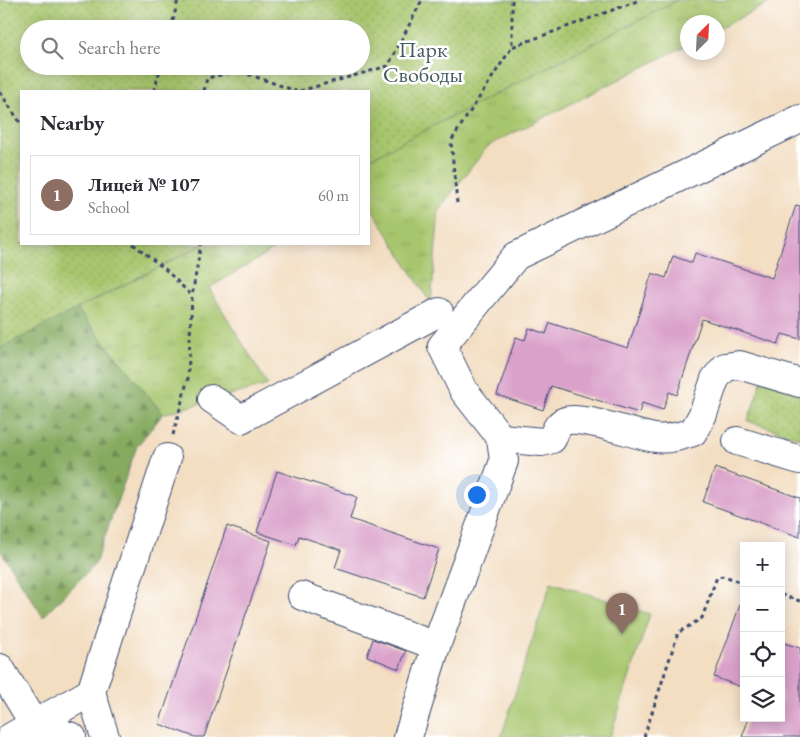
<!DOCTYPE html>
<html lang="en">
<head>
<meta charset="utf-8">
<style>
  :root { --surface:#fff; --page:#f7f7f7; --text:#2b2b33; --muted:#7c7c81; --line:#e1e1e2; --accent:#c8321e }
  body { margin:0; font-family:"EB Garamond",serif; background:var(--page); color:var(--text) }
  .controls { position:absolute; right:15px; bottom:15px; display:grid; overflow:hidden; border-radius:0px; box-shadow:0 2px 12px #0003 }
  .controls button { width:45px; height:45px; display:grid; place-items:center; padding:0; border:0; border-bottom:1px solid var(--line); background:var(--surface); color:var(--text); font:25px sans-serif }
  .compass { position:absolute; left:680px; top:15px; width:45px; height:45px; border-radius:50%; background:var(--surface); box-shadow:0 2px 12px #0003; rotate:24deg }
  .you { position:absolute; left:476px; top:494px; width:18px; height:18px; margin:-12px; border:4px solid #fff; border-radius:50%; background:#1a73e8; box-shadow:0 0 0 8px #1a73e833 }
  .badge { display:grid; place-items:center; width:32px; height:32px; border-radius:50%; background:var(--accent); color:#fff; font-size:16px; font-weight:700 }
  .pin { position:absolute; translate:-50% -41px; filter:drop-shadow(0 1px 2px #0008) }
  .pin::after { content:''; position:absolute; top:26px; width:18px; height:15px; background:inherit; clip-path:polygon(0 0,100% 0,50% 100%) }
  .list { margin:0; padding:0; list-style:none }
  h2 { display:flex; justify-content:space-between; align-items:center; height:65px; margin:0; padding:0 20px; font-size:21px }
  h2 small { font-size:16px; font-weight:400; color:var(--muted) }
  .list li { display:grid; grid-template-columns:32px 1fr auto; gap:15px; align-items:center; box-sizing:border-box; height:80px; margin:0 10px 10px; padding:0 10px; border:1px solid var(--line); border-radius:0px }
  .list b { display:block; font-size:19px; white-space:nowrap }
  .list p { margin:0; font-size:16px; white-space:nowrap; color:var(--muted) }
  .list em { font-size:16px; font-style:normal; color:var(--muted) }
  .icon { flex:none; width:28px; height:28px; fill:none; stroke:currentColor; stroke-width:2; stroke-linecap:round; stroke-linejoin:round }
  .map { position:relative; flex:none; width:800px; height:737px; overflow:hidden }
  .search { position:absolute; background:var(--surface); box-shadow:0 2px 12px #0003; left:20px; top:20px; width:350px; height:55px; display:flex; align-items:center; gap:12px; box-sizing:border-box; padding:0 18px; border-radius:28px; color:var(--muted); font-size:19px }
  .panel { position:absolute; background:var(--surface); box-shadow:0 2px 12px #0003; left:20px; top:90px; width:350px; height:155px; border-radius:0px }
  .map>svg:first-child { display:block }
  .grass { fill:url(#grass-tufts); stroke:#627a66 }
  .forest { fill:url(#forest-firs); stroke:#506d5f }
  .park { fill:url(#park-dots); stroke:#627a66; fill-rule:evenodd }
  .garden { fill:#a8c66d; stroke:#627a66 }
  .building { fill:#daa2ca }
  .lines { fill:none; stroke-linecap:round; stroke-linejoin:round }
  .minor-casing { stroke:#3b496d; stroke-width:30 }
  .path { stroke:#3b496d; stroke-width:3; stroke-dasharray:4 4; stroke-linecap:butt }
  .minor { stroke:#fff; stroke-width:28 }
  .labels { text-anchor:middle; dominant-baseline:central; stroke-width:5; stroke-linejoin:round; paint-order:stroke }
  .park-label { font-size:22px; fill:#455c62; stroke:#fff }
</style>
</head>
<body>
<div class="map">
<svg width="800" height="737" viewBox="0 0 800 737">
  <defs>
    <pattern id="grass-tufts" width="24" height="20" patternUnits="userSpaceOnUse" patternTransform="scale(1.25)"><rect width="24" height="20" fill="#a8c66d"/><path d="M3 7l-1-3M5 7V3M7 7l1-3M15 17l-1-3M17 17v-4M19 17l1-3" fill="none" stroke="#90aa61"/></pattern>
    <pattern id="forest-firs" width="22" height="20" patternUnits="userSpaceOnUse" patternTransform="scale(1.25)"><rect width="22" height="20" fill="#86ab60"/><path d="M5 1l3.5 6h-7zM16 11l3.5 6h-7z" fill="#6d8c52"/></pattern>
    <pattern id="park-dots" width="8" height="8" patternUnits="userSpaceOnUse" patternTransform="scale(1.25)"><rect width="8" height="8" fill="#a8c66d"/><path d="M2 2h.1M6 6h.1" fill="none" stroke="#90aa61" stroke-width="1.8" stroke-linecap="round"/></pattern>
  </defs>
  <rect width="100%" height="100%" fill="#fff"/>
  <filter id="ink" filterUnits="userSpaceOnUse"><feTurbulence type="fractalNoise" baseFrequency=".02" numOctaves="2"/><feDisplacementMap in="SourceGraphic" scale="10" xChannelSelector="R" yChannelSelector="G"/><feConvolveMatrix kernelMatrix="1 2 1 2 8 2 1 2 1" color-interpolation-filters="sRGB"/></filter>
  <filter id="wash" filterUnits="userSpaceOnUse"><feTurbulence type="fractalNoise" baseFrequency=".0096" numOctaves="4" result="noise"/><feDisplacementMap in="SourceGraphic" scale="20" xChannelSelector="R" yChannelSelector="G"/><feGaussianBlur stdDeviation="1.12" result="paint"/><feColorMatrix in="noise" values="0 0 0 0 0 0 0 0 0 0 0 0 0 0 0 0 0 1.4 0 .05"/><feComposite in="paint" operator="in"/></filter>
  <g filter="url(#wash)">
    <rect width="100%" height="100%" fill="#f3dec2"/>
    <g class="grass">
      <polygon points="678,0 775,0 718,29 718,22 688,22 687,45 488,146 439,209 431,304 369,204 369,159"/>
      <polygon points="204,244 283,244 209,288 268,385 163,414 77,309"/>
    </g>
    <polygon class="forest" points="0,201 21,244 30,244 77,309 163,414 137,446 95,564 43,617 0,550"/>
    <g class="park">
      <path d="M0,0h678l-309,159v-68h-348v153h183l-204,104zM29,29h332v37h-332z"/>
      <polygon points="763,376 800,388 800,438 748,421"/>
    </g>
    <polygon class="garden" points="551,582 650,614 610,737 501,737"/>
    <g id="blocks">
      <g class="building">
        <polygon points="796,205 800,206 800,339 782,334 778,344 702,319 677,395 669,392 663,410 642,403 639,413 551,386 543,410 497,395 516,337 525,340 529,328 546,334 550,323 628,348 652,273 666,278 673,256 692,263 695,253 772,278"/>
        <polygon points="715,468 800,498 800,537 703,502"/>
        <polygon points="277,471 357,497 350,519 439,549 423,597 335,568 341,550 299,536 296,545 257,532"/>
        <polygon points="227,526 271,541 204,737 195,737 159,724"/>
        <polygon points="741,602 744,603 744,688 714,677"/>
        <polygon points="373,639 406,651 399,669 367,656"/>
        <polygon points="781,642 800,648 800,737 742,737 749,718 781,718"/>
      </g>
    </g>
  </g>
  <g filter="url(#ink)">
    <use href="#blocks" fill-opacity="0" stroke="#3b496d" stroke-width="1"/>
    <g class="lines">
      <defs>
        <g id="minor">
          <polyline points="212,399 241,419 439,312"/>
          <path d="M501,438l41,4 10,-3c3,-7 5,-15 13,-18 16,-6 71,14 90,17 13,2 26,-2 38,-6l10,-18 12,-35 10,-12 14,-2 61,18"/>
          <polyline points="737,441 800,460"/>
          <polyline points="302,596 436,646"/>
          <polyline points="0,668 34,724"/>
          <polyline points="91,692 105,737"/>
          <polyline points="34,724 72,737"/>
          <polyline points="11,737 91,692 167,458"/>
          <polyline points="408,737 436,646 504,461 501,438 464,391 442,346 516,256 800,119"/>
        </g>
      </defs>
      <use href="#minor" class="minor-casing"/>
      <g class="path">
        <polyline points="512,0 512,47 640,0"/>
        <polyline points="171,29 178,0"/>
        <polyline points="154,91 161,66"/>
        <polyline points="204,91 207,78 239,71 296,91"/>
        <polyline points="300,91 388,66 422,0"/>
        <polyline points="0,92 21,124"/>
        <polyline points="457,203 451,141 512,47"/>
        <polyline points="133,244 165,269 192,296"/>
        <polyline points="173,435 188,378 192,296 201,244"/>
        <polyline points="781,595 800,601"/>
        <polyline points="644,737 678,633 702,618 717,577 724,576 744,583"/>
      </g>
      <use href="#minor" class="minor"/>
    </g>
  </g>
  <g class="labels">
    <g class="park-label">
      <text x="423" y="49">Парк<tspan x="423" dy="25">Свободы</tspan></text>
    </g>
  </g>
</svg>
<div class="controls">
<button>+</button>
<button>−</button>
<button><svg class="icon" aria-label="locate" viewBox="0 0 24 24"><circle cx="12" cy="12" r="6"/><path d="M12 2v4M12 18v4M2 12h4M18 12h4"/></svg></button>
<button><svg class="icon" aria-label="layers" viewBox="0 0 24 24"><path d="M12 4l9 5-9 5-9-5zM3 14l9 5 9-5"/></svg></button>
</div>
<svg class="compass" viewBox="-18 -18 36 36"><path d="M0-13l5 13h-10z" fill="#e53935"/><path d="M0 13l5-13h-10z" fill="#7c7c81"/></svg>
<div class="you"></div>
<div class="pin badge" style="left:622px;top:634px;background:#8d6e63">1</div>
<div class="search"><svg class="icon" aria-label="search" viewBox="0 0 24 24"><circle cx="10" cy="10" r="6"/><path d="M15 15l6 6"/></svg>Search here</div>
<section class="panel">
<h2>Nearby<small></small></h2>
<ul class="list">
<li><span class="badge" style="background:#8d6e63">1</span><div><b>Лицей № 107</b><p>School</p></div><em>60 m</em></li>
</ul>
</section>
</div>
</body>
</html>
